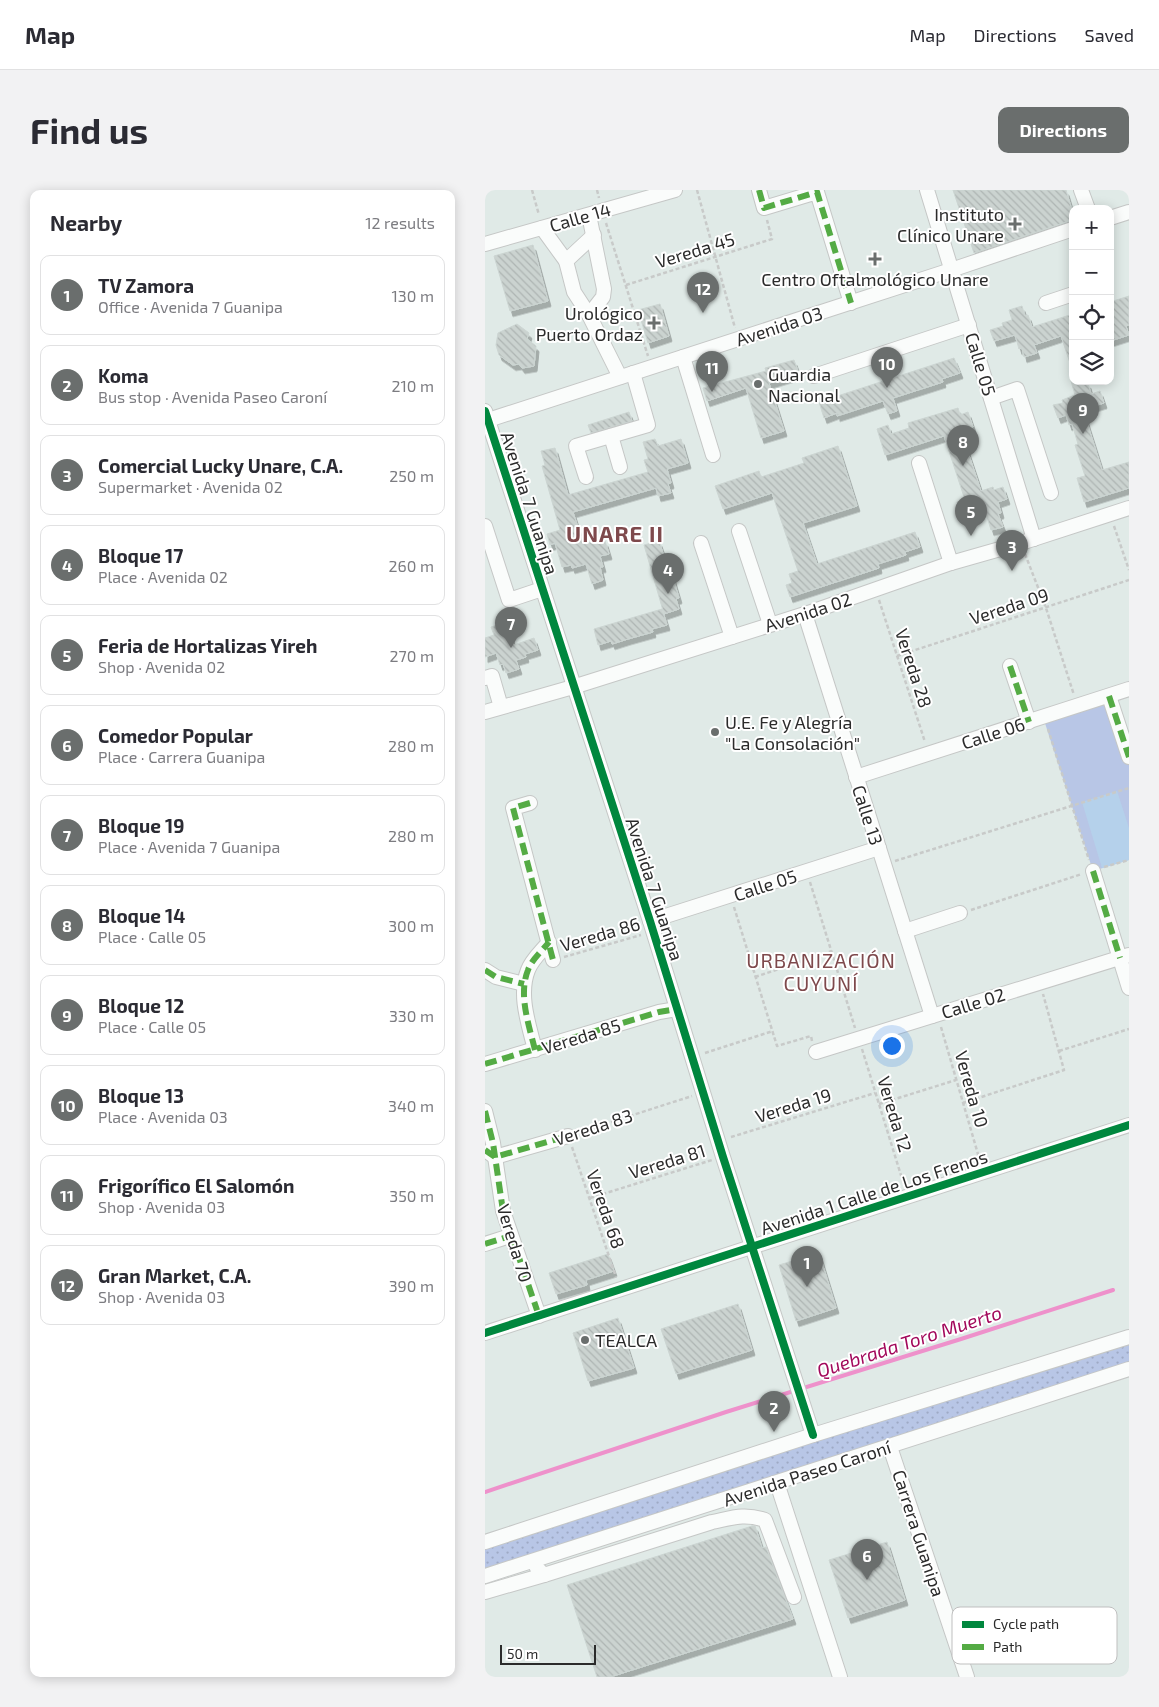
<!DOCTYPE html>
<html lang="en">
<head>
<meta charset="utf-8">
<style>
  :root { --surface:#fff; --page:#f2f2f3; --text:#2b2b33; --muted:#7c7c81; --line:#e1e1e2; --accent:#6a6e6d }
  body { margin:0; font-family:"Exo 2",sans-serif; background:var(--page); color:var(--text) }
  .controls { position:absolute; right:15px; top:15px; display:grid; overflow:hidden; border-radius:10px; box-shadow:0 2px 12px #0003 }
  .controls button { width:45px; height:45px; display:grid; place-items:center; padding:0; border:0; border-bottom:1px solid var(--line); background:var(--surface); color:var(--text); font:25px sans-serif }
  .scale { position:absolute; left:15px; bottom:12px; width:96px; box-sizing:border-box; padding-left:5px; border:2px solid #2b2b2b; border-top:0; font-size:14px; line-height:18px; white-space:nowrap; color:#2b2b2b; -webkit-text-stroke:4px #fff; paint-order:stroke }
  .you { position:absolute; left:406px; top:855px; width:18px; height:18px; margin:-12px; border:4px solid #fff; border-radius:50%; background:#1a73e8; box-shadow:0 0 0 8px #1a73e833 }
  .badge { display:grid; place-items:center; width:32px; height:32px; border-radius:50%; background:var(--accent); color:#fff; font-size:16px; font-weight:700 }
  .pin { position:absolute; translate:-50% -41px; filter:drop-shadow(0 1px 2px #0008) }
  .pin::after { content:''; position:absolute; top:26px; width:18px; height:15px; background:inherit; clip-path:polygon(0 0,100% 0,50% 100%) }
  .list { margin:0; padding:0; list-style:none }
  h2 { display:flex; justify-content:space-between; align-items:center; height:65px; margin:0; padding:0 20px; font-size:21px }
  h2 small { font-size:16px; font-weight:400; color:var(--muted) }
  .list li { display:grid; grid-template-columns:32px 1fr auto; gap:15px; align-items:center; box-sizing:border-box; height:80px; margin:0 10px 10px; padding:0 10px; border:1px solid var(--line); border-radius:10px }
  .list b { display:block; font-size:19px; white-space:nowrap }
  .list p { margin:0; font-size:16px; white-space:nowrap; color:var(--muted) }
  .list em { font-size:16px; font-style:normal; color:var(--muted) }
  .icon { flex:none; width:28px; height:28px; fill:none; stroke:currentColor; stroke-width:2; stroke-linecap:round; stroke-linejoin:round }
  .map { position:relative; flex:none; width:644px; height:1487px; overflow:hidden; border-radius:10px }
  header { display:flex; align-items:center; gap:30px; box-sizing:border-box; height:70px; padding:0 25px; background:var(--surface); border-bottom:1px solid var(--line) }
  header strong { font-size:24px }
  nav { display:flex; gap:28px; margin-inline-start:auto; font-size:18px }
  .intro { display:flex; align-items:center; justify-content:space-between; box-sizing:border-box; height:120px; padding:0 30px }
  h1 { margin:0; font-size:35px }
  .button { padding:12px 22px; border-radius:10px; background:var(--accent); color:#fff; font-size:18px; font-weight:700 }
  main { display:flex; gap:30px; padding:0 30px }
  aside { flex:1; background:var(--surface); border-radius:10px; box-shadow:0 2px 12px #0003 }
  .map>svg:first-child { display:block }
  .grass { fill:url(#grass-dots) }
  .park { fill:#b8c6e6 }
  .pitch { fill:#b5d1eb }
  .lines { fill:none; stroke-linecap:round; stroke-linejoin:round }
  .stream { stroke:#ee91cb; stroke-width:4 }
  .building { fill:url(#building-back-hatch); stroke:#ccd5d2; filter:url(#shadow) }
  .minor-casing { stroke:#c5c7c6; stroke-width:16 }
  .path { stroke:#c8cac9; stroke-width:2.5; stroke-dasharray:4 2.5; stroke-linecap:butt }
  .minor { stroke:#fafcfb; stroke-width:14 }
  .quiet { stroke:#54ab44; stroke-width:6; stroke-dasharray:12 6; stroke-linecap:butt }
  .cycleway-casing { stroke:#fff; stroke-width:11 }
  .cycleway { stroke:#00873e; stroke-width:8 }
  .poi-dot { fill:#6a6e6d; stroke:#fff; stroke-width:2 }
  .labels { text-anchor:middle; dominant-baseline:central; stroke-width:4; stroke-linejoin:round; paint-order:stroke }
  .poi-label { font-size:18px; fill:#2b2b2b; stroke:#fff; text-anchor:start }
  .street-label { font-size:18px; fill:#2b2b2b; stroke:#fff }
  .water-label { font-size:19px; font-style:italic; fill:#a2085b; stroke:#fff }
  .quarter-label { font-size:20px; letter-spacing:1px; fill:#7e494c; stroke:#fff }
  .district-label { font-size:22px; font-weight:bold; letter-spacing:1px; fill:#7e494c; stroke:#fff }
  .key { fill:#fff; stroke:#bfbfbf; stroke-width:1 }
  .key-label { font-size:14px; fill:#2b2b2b }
</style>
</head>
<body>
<header>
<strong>Map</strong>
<nav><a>Map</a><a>Directions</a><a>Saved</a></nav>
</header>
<div class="intro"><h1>Find us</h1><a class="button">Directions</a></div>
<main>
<aside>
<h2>Nearby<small>12 results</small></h2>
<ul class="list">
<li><span class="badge">1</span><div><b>TV Zamora</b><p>Office · Avenida 7 Guanipa</p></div><em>130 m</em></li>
<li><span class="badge">2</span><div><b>Koma</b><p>Bus stop · Avenida Paseo Caroní</p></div><em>210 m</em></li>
<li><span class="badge">3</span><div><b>Comercial Lucky Unare, C.A.</b><p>Supermarket · Avenida 02</p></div><em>250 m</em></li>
<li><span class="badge">4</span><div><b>Bloque 17</b><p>Place · Avenida 02</p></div><em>260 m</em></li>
<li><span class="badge">5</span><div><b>Feria de Hortalizas Yireh</b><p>Shop · Avenida 02</p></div><em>270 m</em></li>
<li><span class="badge">6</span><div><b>Comedor Popular</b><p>Place · Carrera Guanipa</p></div><em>280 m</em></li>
<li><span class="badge">7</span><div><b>Bloque 19</b><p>Place · Avenida 7 Guanipa</p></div><em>280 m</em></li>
<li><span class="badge">8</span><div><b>Bloque 14</b><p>Place · Calle 05</p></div><em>300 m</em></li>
<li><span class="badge">9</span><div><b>Bloque 12</b><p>Place · Calle 05</p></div><em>330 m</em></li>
<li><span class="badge">10</span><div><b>Bloque 13</b><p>Place · Avenida 03</p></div><em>340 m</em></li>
<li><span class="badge">11</span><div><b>Frigorífico El Salomón</b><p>Shop · Avenida 03</p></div><em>350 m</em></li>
<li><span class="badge">12</span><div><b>Gran Market, C.A.</b><p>Shop · Avenida 03</p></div><em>390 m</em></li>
</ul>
</aside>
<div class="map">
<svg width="644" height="1487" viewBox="0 0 644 1487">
  <defs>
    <pattern id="grass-dots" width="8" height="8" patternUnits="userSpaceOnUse" patternTransform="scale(1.25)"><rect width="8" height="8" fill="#b8c6e6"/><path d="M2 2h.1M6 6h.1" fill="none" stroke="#9eaac5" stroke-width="1.8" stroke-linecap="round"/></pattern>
    <pattern id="building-back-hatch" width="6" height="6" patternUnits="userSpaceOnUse" patternTransform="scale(1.25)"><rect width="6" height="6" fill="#cbd3d0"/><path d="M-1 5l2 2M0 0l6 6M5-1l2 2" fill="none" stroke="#aeb5b3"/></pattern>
    <filter id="shadow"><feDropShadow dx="3" dy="5.5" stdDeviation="0" flood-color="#0004"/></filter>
  </defs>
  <rect width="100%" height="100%" fill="#e0eae7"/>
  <polygon class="grass" points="644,1147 644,1179 0,1386 0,1352"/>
  <polygon class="park" points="624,506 644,567 644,670 608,681 558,527"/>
  <polygon class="pitch" points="632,601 644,638 644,670 617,678 597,612"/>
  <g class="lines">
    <polyline class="stream" points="0,1302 241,1222 476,1149 628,1100"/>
  </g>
  <g class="building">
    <polygon points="468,0 581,0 586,17 586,24 584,31 489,63"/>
    <polygon points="48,55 63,111 25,121 9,66"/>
    <polygon points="644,106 644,135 641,136 644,145 625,151 625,112"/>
    <polygon points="175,114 184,146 163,153 153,120"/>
    <polygon points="537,116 540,126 543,125 547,137 588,124 588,176 586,176 576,146 549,155 552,163 539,167 537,158 534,159 530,145 509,151 505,140 518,136 517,133 527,130 524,120"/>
    <polygon points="32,134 44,143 42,149 51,156 49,176 37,178 34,174 28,175 14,165 11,155 13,143"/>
    <polygon points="469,168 475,183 457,189 458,192 408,208 412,221 403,224 398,211 352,226 352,223 339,228 334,212"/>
    <polygon points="309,170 314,184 284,193 299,241 276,248 261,198 222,211 218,198 281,181 280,178"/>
    <polygon points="586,191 599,191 600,194 603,193 606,204 615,201 619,213 609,216 610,219 599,223 617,280 644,272 644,298 599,312 592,288 600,286 590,255 593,254 587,234 584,235 581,225 573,228 568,215 578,213 577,210 590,205"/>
    <polygon points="473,218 475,225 483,222 488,237 476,241 496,301 508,297 509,300 518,297 522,309 513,312 516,323 513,324 518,337 506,340 500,320 486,325 485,322 476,325 472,312 480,310 459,246 400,265 392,239 403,235 406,244 424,238 423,233"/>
    <polygon points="144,222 147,231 106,243 103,235"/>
    <polygon points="170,249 173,256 196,249 203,273 182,279 186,293 183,294 186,303 173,306 171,298 88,322 98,354 110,351 110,354 120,351 124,364 115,366 118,377 115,377 118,390 107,394 101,374 87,378 86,375 77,377 70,353 65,355 62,344 75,340 57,276 60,275 56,261 70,258 83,305 163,282 159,270 163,269 158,252"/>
    <polygon points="353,256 372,316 318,333 332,374 430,342 435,357 420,362 421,365 393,374 394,378 305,407 301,395 307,393 304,384 313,381 287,303 238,319 230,296 274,281 276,287 319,273 317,268"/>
    <polygon points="174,351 180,369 182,368 194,408 191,409 194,419 179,424 159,355"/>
    <polygon points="177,419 182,435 167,439 168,442 143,449 127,454 126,451 113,455 109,439"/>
    <polygon points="19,433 22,442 24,441 29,455 49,448 53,460 40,464 41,467 31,470 34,479 21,483 18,474 15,475 11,463 0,467 0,448 9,445 6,437"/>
    <polygon points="334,1063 351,1118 311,1131 294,1075"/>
    <polygon points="123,1064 129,1081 101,1090 102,1095 71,1104 64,1083"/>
    <polygon points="253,1114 267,1160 191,1184 176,1139"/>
    <polygon points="133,1128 149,1178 103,1191 88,1143"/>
    <polygon points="267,1336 270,1336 277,1358 281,1357 308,1429 125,1487 112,1487 82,1395"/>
    <polygon points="402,1352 420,1410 363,1428 344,1370"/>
  </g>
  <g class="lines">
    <defs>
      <g id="minor">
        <polyline points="274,0 279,18 332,2 366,113"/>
        <polyline points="442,0 549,349"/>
        <polyline points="596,0 603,19"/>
        <polyline points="625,28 644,22"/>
        <polyline points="57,38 81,71 89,102 104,125 135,187"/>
        <polyline points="0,54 190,0"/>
        <polyline points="81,71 109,45"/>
        <polyline points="561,113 588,104"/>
        <polyline points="104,125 118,107 119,99 104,25"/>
        <polyline points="198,167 228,265"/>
        <polyline points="329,186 484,135"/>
        <polyline points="506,208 532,199 566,303"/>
        <polyline points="0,221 165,731 238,967 328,1245"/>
        <polyline points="0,231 466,80 588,39"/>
        <polyline points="126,246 135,277"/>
        <polyline points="434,273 466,373"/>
        <polyline points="101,287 91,256 163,235 148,183"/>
        <polyline points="0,336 24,410 57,399"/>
        <polyline points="254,341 285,434"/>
        <polyline points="216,353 247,447"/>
        <polyline points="320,424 447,826"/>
        <polyline points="525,476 544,532"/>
        <polyline points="0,488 7,486 16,517"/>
        <polyline points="624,506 644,567"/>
        <polyline points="0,522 88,497 320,424 466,373 536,353 644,318"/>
        <polyline points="371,587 644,499"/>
        <polyline points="45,613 28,618 68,770"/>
        <polyline points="608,681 644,798"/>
        <polyline points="165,731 394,658"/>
        <polyline points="420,741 475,723"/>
        <polyline points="0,780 11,787 39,794"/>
        <path d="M50,860c-6,-25 -17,-55 -7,-80 4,-11 14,-19 21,-28"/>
        <polyline points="331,862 644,765"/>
        <polyline points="0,874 174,822 192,819"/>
        <polyline points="0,921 8,953 18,1021 54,1126"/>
        <polyline points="3,962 10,967 83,946"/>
        <polyline points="0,1054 25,1046"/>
        <polyline points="0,1143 644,935"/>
        <polyline points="405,1257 482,1487"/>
        <polyline points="292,1293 355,1487"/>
        <polyline points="0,1352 328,1245 644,1147"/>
        <path d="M49,1371l3,7 7,7 168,-53c20,-4 32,-9 53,-2l29,77"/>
        <polyline points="0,1386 644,1179"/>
        <polyline points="0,1402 59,1385"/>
      </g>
    </defs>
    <use href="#minor" class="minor-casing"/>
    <g class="path">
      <polyline points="47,0 54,25"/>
      <polyline points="112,0 114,8"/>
      <polyline points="212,0 250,138"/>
      <polyline points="121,33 163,166"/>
      <polyline points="141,95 287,49 282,30"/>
      <polyline points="629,336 644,380"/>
      <polyline points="540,364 561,418 589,505"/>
      <polyline points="394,410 440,552"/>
      <polyline points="412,466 644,390"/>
      <polyline points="563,539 604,670"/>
      <polyline points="410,671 644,598"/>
      <polyline points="619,677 644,670"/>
      <polyline points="325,692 370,838"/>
      <polyline points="249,717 292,856 326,846 327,851"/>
      <polyline points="486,720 597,684"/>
      <polyline points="79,767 156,745"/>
      <polyline points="270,787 347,761"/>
      <polyline points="456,837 495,971"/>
      <polyline points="377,859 419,995"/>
      <polyline points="574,861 644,839"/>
      <polyline points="220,863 288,841"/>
      <polyline points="478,913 579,880 558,804"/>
      <polyline points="394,914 471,890"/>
      <polyline points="95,942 207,906"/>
      <polyline points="246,947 390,903"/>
      <polyline points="87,957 131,1087"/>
      <polyline points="105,1008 227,970"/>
    </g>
    <use href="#minor" class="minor"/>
    <g class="quiet">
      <polyline points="274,0 279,18 332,2 366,113"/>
      <polyline points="525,476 544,532"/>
      <polyline points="624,506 644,567"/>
      <polyline points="45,613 28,618 68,770"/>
      <polyline points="608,681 635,768"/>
      <polyline points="0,780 11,787 39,794"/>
      <path d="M50,860c-6,-25 -17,-55 -7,-80 4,-11 14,-19 21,-28"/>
      <polyline points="0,874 174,822 192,819"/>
      <polyline points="0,921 8,953 18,1021 54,1126"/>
      <polyline points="0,960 10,967 83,946"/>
      <polyline points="0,1054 25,1046"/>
    </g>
    <defs>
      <g id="cycleway">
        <polyline points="0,221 165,731 238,967 328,1245"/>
        <polyline points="0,1143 644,935"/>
      </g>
    </defs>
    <use href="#cycleway" class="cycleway-casing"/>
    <use href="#cycleway" class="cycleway"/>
  </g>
  <g class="poi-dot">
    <path d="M527.5 26.5h5v5h5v5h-5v5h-5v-5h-5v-5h5z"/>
    <path d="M387.5 61.5h5v5h5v5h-5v5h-5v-5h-5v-5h5z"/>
    <path d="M166.5 125.5h5v5h5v5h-5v5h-5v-5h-5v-5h5z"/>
    <circle cx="273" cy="194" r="5"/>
    <circle cx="230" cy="542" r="5"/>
    <circle cx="100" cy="1150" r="5"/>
  </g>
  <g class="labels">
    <g class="poi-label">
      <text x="519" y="24" text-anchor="end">Instituto<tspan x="519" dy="21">Clínico Unare</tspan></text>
      <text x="390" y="89" text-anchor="middle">Centro Oftalmológico Unare</text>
      <text x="158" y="123" text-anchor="end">Urológico<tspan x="158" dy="21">Puerto Ordaz</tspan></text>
      <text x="283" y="184">Guardia<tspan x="283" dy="21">Nacional</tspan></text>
      <text x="240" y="532">U.E. Fe y Alegría<tspan x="240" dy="21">"La Consolación"</tspan></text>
      <text x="110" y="1150">TEALCA</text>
    </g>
    <g class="street-label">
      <text transform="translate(95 27) rotate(-16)">Calle 14</text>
      <text transform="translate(210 60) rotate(-17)">Vereda 45</text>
      <text transform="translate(294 136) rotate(-18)">Avenida 03</text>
      <text transform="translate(496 174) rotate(73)">Calle 05</text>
      <text transform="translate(45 313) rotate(72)">Avenida 7 Guanipa</text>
      <text transform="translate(524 416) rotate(-18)">Vereda 09</text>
      <text transform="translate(323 422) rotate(-18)">Avenida 02</text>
      <text transform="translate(429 478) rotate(72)">Vereda 28</text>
      <text transform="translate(508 543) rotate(-18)">Calle 06</text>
      <text transform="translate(383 625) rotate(72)">Calle 13</text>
      <text transform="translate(280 695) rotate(-18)">Calle 05</text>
      <text transform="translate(170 699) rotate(72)">Avenida 7 Guanipa</text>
      <text transform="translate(115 744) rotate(-16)">Vereda 86</text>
      <text transform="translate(488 813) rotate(-17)">Calle 02</text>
      <text transform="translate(96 846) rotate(-17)">Vereda 85</text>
      <text transform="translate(487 899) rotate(74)">Vereda 10</text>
      <text transform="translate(308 915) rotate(-17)">Vereda 19</text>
      <text transform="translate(410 924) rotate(73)">Vereda 12</text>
      <text transform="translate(108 937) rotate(-18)">Vereda 83</text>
      <text transform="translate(182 971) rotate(-17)">Vereda 81</text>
      <text transform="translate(389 1002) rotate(-18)">Avenida 1 Calle de Los Frenos</text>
      <text transform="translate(121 1019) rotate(71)">Vereda 68</text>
      <text transform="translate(30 1053) rotate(73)">Vereda 70</text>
      <text transform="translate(322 1283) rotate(-18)">Avenida Paseo Caroní</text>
      <text transform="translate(434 1343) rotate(72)">Carrera Guanipa</text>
    </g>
    <g class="water-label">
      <text transform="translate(424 1151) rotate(-18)">Quebrada Toro Muerto</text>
    </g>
    <g class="quarter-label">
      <text x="336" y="770">URBANIZACIÓN<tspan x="336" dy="23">CUYUNÍ</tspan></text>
    </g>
    <g class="district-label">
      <text x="130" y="343">UNARE II</text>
    </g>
  </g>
  <rect x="467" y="1417" width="165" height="57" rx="8" class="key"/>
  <rect x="477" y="1431" width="22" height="7" fill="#00873e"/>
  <rect x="477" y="1454" width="22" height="6" fill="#54ab44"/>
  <g class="key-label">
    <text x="508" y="1439">Cycle path</text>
    <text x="508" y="1462">Path</text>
  </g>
</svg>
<div class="controls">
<button>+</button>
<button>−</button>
<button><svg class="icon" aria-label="locate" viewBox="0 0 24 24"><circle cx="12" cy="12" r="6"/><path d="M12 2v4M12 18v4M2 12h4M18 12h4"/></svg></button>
<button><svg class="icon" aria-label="layers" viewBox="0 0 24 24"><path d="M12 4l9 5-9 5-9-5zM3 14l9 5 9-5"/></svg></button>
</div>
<div class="scale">50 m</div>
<div class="you"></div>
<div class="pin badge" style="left:322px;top:1097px">1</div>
<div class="pin badge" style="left:289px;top:1242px">2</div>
<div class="pin badge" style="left:527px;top:381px">3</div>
<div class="pin badge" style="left:183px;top:404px">4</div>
<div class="pin badge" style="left:486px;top:346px">5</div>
<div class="pin badge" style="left:382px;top:1390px">6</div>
<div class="pin badge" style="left:26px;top:458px">7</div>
<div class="pin badge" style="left:478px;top:276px">8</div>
<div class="pin badge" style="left:598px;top:244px">9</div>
<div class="pin badge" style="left:402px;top:198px">10</div>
<div class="pin badge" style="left:227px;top:202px">11</div>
<div class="pin badge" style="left:218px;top:123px">12</div>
</div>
</main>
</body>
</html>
